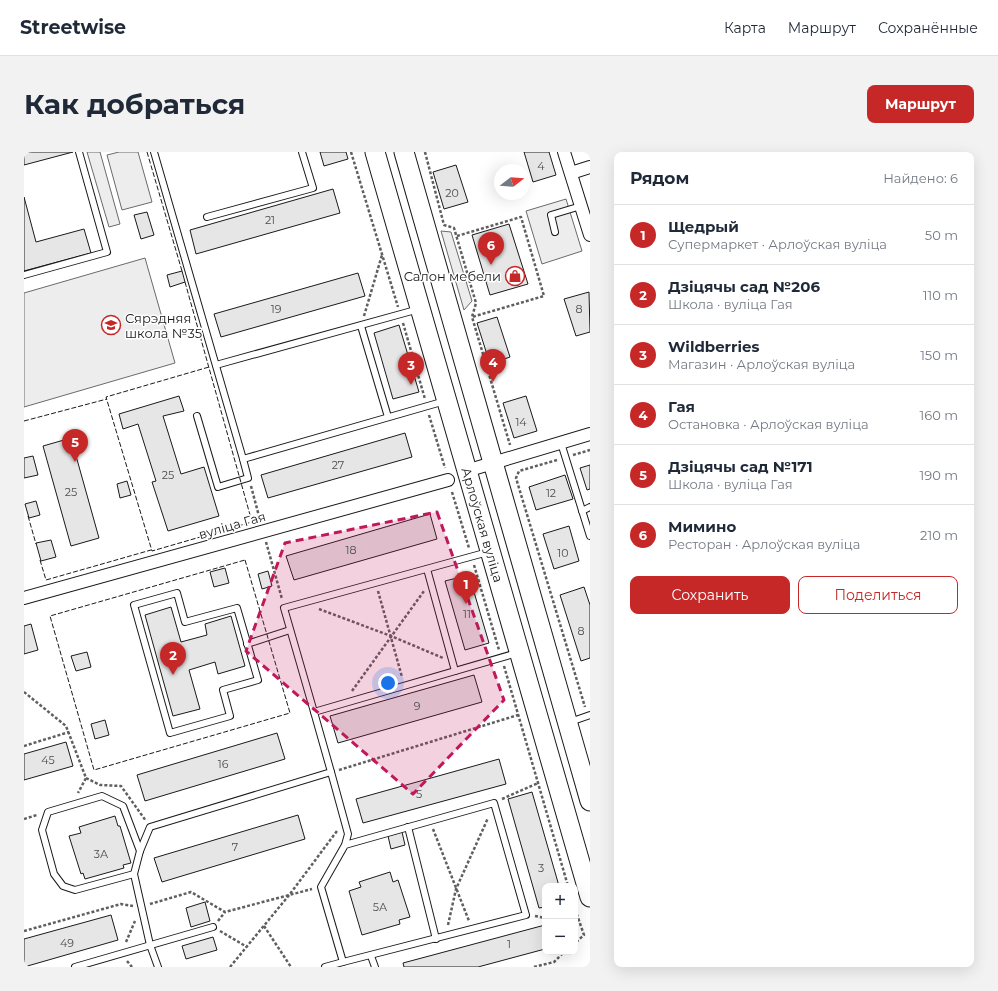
<!DOCTYPE html>
<html lang="ru">
<head>
<meta charset="utf-8">
<style>
  :root { --surface:#fff; --page:#f2f2f3; --text:#1f2937; --muted:#747a83; --line:#e0e1e3; --accent:#c62828 }
  body { margin:0; font-family:Montserrat,sans-serif; background:var(--page); color:var(--text) }
  .controls { position:absolute; right:12px; bottom:12px; display:grid; overflow:hidden; border-radius:8px; box-shadow:0 4px 16px #0002 }
  .controls button { width:36px; height:36px; display:grid; place-items:center; padding:0; border:0; border-bottom:1px solid var(--line); background:var(--surface); color:var(--text); font:20px sans-serif }
  .compass { position:absolute; left:470px; top:12px; width:36px; height:36px; border-radius:50%; background:var(--surface); box-shadow:0 4px 16px #0002; rotate:73deg }
  .you { position:absolute; left:364px; top:531px; width:14px; height:14px; margin:-10px; border:3px solid #fff; border-radius:50%; background:#1a73e8; box-shadow:0 0 0 6px #1a73e833 }
  .badge { display:grid; place-items:center; width:26px; height:26px; border-radius:50%; background:var(--accent); color:#fff; font-size:13px; font-weight:700 }
  .pin { position:absolute; translate:-50% -33px; filter:drop-shadow(0 1px 2px #0008) }
  .pin::after { content:''; position:absolute; top:21px; width:14px; height:12px; background:inherit; clip-path:polygon(0 0,100% 0,50% 100%) }
  .list { margin:0; padding:0; list-style:none }
  h2 { display:flex; justify-content:space-between; align-items:center; height:52px; margin:0; padding:0 16px; font-size:17px }
  h2 small { font-size:13px; font-weight:400; color:var(--muted) }
  .list li { display:grid; grid-template-columns:26px 1fr auto; gap:12px; align-items:center; box-sizing:border-box; height:60px; padding:0 16px; border-top:1px solid var(--line) }
  .list b { display:block; font-size:15px; white-space:nowrap }
  .list p { margin:0; font-size:13px; white-space:nowrap; color:var(--muted) }
  .list em { font-size:13px; font-style:normal; color:var(--muted) }
  .actions { display:flex; gap:8px; padding:12px 16px }
  .actions a { flex:1; padding:9px 0; border:1px solid var(--accent); border-radius:8px; text-align:center; font-size:14px; color:var(--accent) }
  .actions .main { background:var(--accent); color:#fff }
  .map { position:relative; flex:none; width:566px; height:815px; overflow:hidden; border-radius:8px }
  header { display:flex; align-items:center; gap:24px; box-sizing:border-box; height:56px; padding:0 20px; background:var(--surface); border-bottom:1px solid var(--line) }
  header strong { font-size:19px }
  nav { display:flex; gap:22px; margin-inline-start:auto; font-size:14px }
  .intro { display:flex; align-items:center; justify-content:space-between; box-sizing:border-box; height:96px; padding:0 24px }
  h1 { margin:0; font-size:28px }
  .button { padding:10px 18px; border-radius:8px; background:var(--accent); color:#fff; font-size:14px; font-weight:700 }
  main { display:flex; gap:24px; padding:0 24px }
  aside { flex:1; background:var(--surface); border-radius:8px; box-shadow:0 4px 16px #0002 }
  .map>svg:first-child { display:block }
  .built { fill:#ededed; stroke:#6a6a6a }
  .building { fill:#e6e6e6; stroke:#1a1a1a }
  .lines { fill:none; stroke-linecap:round; stroke-linejoin:round }
  .lane-casing { stroke:#1a1a1a; stroke-width:8 }
  .street-casing { stroke:#1a1a1a; stroke-width:14 }
  .primary-casing { stroke:#1a1a1a; stroke-width:21 }
  .path { stroke:#5f5f5f; stroke-width:2.5; stroke-dasharray:3 2; stroke-linecap:butt }
  .lane { stroke:#fff; stroke-width:6 }
  .street { stroke:#fff; stroke-width:12 }
  .primary { stroke:#fff; stroke-width:19 }
  .fence { stroke:#1a1a1a; stroke-width:1; stroke-dasharray:5 2; stroke-linecap:butt }
  .marked { fill:#c2185b; fill-opacity:0.2; stroke:#c2185b; stroke-width:3; stroke-dasharray:8 5; stroke-linejoin:round }
  .labels { text-anchor:middle; dominant-baseline:central; stroke-width:3; stroke-linejoin:round; paint-order:stroke }
  .number-label { font-size:11px; fill:#4d4d4d }
  .poi-label { font-size:13px; fill:#1a1a1a; stroke:#fff; text-anchor:end }
  .street-label { font-size:13px; fill:#1a1a1a; stroke:#fff }
</style>
</head>
<body>
<header>
<strong>Streetwise</strong>
<nav><a>Карта</a><a>Маршрут</a><a>Сохранённые</a></nav>
</header>
<div class="intro"><h1>Как добраться</h1><a class="button">Маршрут</a></div>
<main>
<div class="map">
<svg width="566" height="815" viewBox="0 0 566 815">
  <rect width="100%" height="100%" fill="#fff"/>
  <g class="built">
    <polygon points="63,0 76,0 96,72 85,75"/>
    <polygon points="95,0 114,0 128,50 98,58 83,3"/>
    <polygon points="542,47 558,99 518,112 502,59"/>
    <polygon points="417,79 427,80 448,149 440,158"/>
    <polygon points="121,106 151,211 0,255 0,141"/>
  </g>
  <g class="building">
    <polygon points="0,0 49,0 0,13"/>
    <polygon points="296,0 322,0 324,7 300,14"/>
    <polygon points="500,0 525,0 532,23 509,30"/>
    <polygon points="432,13 444,50 420,57 409,20"/>
    <polygon points="309,37 316,61 172,102 166,78"/>
    <polygon points="0,45 12,90 60,77 67,101 0,119"/>
    <polygon points="123,60 130,83 117,87 110,63"/>
    <polygon points="485,72 504,132 466,143 448,83"/>
    <polygon points="158,119 161,130 146,135 143,123"/>
    <polygon points="334,121 341,144 197,185 190,162"/>
    <polygon points="565,140 566,180 552,184 540,147"/>
    <polygon points="473,165 486,205 466,212 453,171"/>
    <polygon points="375,173 395,240 369,247 350,181"/>
    <polygon points="155,244 160,259 139,264 157,322 180,315 195,364 144,379 128,330 132,329 114,272 99,277 95,262"/>
    <polygon points="502,244 513,279 490,286 479,251"/>
    <polygon points="381,281 388,305 244,346 237,323"/>
    <polygon points="47,286 75,386 47,394 19,294"/>
    <polygon points="9,304 14,323 0,326 0,306"/>
    <polygon points="566,313 566,337 563,338 556,316"/>
    <polygon points="541,323 549,347 512,358 505,335"/>
    <polygon points="103,329 107,343 96,346 93,332"/>
    <polygon points="12,349 16,363 5,366 1,352"/>
    <polygon points="406,362 413,387 270,428 262,404"/>
    <polygon points="545,374 555,409 530,417 519,382"/>
    <polygon points="27,388 32,405 17,409 12,391"/>
    <polygon points="201,416 205,431 190,435 186,420"/>
    <polygon points="244,419 248,434 238,437 234,422"/>
    <polygon points="445,423 465,491 441,498 421,429"/>
    <polygon points="560,435 566,453 566,506 557,509 536,443"/>
    <polygon points="147,455 157,490 183,483 181,472 207,464 221,514 194,522 191,510 165,518 176,557 149,564 121,463"/>
    <polygon points="7,472 14,498 0,502 0,474"/>
    <polygon points="63,500 67,515 52,519 47,504"/>
    <polygon points="450,523 458,550 314,591 306,564"/>
    <polygon points="81,568 85,583 71,587 67,572"/>
    <polygon points="253,581 261,607 121,649 113,623"/>
    <polygon points="42,590 49,614 0,628 0,602"/>
    <polygon points="475,607 482,632 339,671 332,647"/>
    <polygon points="508,640 535,734 521,734 521,755 515,756 484,647"/>
    <polygon points="274,663 281,687 138,730 130,706"/>
    <polygon points="91,664 94,674 96,674 107,711 99,713 100,716 61,727 59,721 57,722 45,684 57,681 55,675"/>
    <polygon points="378,680 381,693 367,697 364,684"/>
    <polygon points="366,720 369,730 374,728 386,765 375,768 376,772 338,783 325,739 337,735 335,730"/>
    <polygon points="181,750 186,769 167,775 162,756"/>
    <polygon points="87,763 94,788 0,815 0,787"/>
    <polygon points="521,773 521,797 454,815 380,815 379,811"/>
    <polygon points="189,785 193,798 162,807 158,794"/>
  </g>
  <g class="lines">
    <defs>
      <g id="lane">
        <polyline points="130,0 219,307 421,249"/>
        <polyline points="183,65 289,36 278,0"/>
        <polyline points="531,80 527,63 557,54"/>
        <polyline points="0,123 83,100 55,0"/>
        <polyline points="337,174 364,265"/>
        <polyline points="192,213 395,157"/>
        <polyline points="173,264 194,335 224,326 219,307"/>
        <polyline points="537,291 566,384"/>
        <polyline points="558,359 566,355"/>
        <polyline points="464,400 260,456 290,560 493,501"/>
        <polyline points="403,417 431,519"/>
        <polygon points="153,441 161,470 213,456 234,528 199,538 206,564 146,581 110,453"/>
        <polyline points="223,492 266,478"/>
        <polyline points="546,570 566,563"/>
        <polyline points="307,620 324,682 321,693 297,735 319,810 502,763 470,651 321,693"/>
        <polyline points="384,675 412,787"/>
        <polyline points="110,722 51,738 39,734 30,722 18,678 24,660 78,644 99,654 116,699"/>
        <polyline points="347,804 351,815"/>
        <polyline points="51,815 189,775"/>
        <polyline points="134,815 126,793 110,722 116,699 126,675 307,620 290,560"/>
        <polyline points="301,815 319,810"/>
      </g>
      <g id="street">
        <polyline points="540,0 566,83"/>
        <polyline points="547,21 566,15"/>
        <polyline points="442,319 566,282"/>
        <polyline points="0,446 424,328"/>
      </g>
      <g id="primary">
        <path id="s1" d="M351,0l215,745"/>
        <polyline points="380,0 566,649"/>
      </g>
    </defs>
    <use href="#lane" class="lane-casing"/>
    <use href="#street" class="street-casing"/>
    <use href="#primary" class="primary-casing"/>
    <g class="path">
      <polyline points="327,0 374,155"/>
      <polyline points="401,0 420,73 430,76 452,151 448,165 486,293"/>
      <polyline points="433,84 497,65 520,144 448,165"/>
      <polyline points="340,164 358,103"/>
      <polyline points="379,171 401,247"/>
      <polyline points="405,263 421,316"/>
      <polyline points="549,303 566,298"/>
      <polyline points="533,308 495,319 492,326 561,555"/>
      <polyline points="227,334 236,368"/>
      <polyline points="428,340 445,396"/>
      <polyline points="242,390 258,447"/>
      <polyline points="450,413 475,498"/>
      <polyline points="354,439 378,525"/>
      <polyline points="295,457 367,484 419,506"/>
      <polyline points="480,514 544,734"/>
      <polyline points="328,539 400,439"/>
      <polyline points="0,540 42,574 62,626 54,641"/>
      <polyline points="0,594 45,580"/>
      <polyline points="315,618 494,563"/>
      <polyline points="62,626 76,633 97,634 122,669"/>
      <polyline points="478,647 514,631"/>
      <polyline points="0,667 13,663"/>
      <polyline points="409,677 445,769"/>
      <polyline points="126,752 167,740 201,760 288,737"/>
      <polyline points="551,757 560,783 551,791"/>
      <polyline points="511,764 521,766"/>
      <polyline points="194,769 201,760"/>
      <polyline points="424,773 432,737 464,666"/>
      <polyline points="240,774 267,815"/>
      <polyline points="0,779 97,752 109,754"/>
      <polyline points="196,779 223,795"/>
      <polyline points="102,790 111,769"/>
      <polyline points="103,809 108,815"/>
      <polyline points="206,815 266,742 313,679"/>
      <polyline points="510,815 530,810 540,800"/>
    </g>
    <use href="#lane" class="lane"/>
    <use href="#street" class="street"/>
    <use href="#primary" class="primary"/>
    <g class="fence">
      <polyline points="123,0 158,119"/>
      <polyline points="161,130 228,370 128,399 82,245 185,215"/>
      <polyline points="0,269 83,247"/>
      <polyline points="4,364 12,392"/>
      <polyline points="16,408 22,428 127,398"/>
      <polygon points="221,408 266,561 70,618 26,464"/>
    </g>
  </g>
  <path class="marked" d="M413,360l67,188 -91,94 -167,-143 39,-108z"/>
  <defs>
    <symbol id="shop-ring" viewBox="-11 -11 22 22"><circle r="9.5" fill="#fff" stroke="#c62828" stroke-width="1.5"/><path d="M-5-2.5h2.3a2.7 3.5 0 0 1 5.4 0H5L5.5 6h-11ZM-1.5-2.5h3a1.5 2.3 0 0 0-3 0Z" fill="#c62828"/></symbol>
    <symbol id="school-ring" viewBox="-11 -11 22 22"><circle r="9.5" fill="#fff" stroke="#c62828" stroke-width="1.5"/><path d="M0-5L7-2L0 1L-7-2ZM-4 1L0 2.5L4 1V4Q0 6-4 4Z" fill="#c62828"/></symbol>
  </defs>
  <g fill-rule="evenodd">
    <use href="#shop-ring" x="480" y="113" width="22" height="22"/>
    <use href="#school-ring" x="76" y="162" width="22" height="22"/>
  </g>
  <g class="labels">
    <g class="number-label">
      <text x="517" y="14">4</text>
      <text x="428" y="41">20</text>
      <text x="246" y="68">21</text>
      <text x="252" y="157">19</text>
      <text x="555" y="157">8</text>
      <text x="497" y="270">14</text>
      <text x="314" y="313">27</text>
      <text x="144" y="323">25</text>
      <text x="47" y="340">25</text>
      <text x="527" y="341">12</text>
      <text x="327" y="398">18</text>
      <text x="539" y="401">10</text>
      <text x="443" y="462">11</text>
      <text x="557" y="479">8</text>
      <text x="393" y="554">9</text>
      <text x="24" y="608">45</text>
      <text x="199" y="612">16</text>
      <text x="395" y="642">5</text>
      <text x="211" y="695">7</text>
      <text x="77" y="702">3А</text>
      <text x="517" y="716">3</text>
      <text x="356" y="755">5А</text>
      <text x="43" y="791">49</text>
      <text x="485" y="792">1</text>
    </g>
    <g class="poi-label">
      <text x="477" y="124">Салон мебели</text>
      <text x="101" y="166" text-anchor="start">Сярэдняя<tspan x="101" dy="15">школа №35</tspan></text>
    </g>
    <g class="street-label">
      <text transform="translate(208 373) rotate(-16)">вуліца Гая</text>
      <text stroke="none"><textPath href="#s1" startOffset="388">Арлоўская вуліца</textPath></text>
    </g>
  </g>
</svg>
<div class="controls">
<button>+</button>
<button>−</button>
</div>
<svg class="compass" viewBox="-18 -18 36 36"><path d="M0-13l5 13h-10z" fill="#e53935"/><path d="M0 13l5-13h-10z" fill="#747a83"/></svg>
<div class="you"></div>
<div class="pin badge" style="left:442px;top:452px">1</div>
<div class="pin badge" style="left:149px;top:523px">2</div>
<div class="pin badge" style="left:387px;top:233px">3</div>
<div class="pin badge" style="left:469px;top:230px">4</div>
<div class="pin badge" style="left:51px;top:310px">5</div>
<div class="pin badge" style="left:467px;top:113px">6</div>
</div>
<aside>
<h2>Рядом<small>Найдено: 6</small></h2>
<ul class="list">
<li><span class="badge">1</span><div><b>Щедрый</b><p>Супермаркет · Арлоўская вуліца</p></div><em>50 m</em></li>
<li><span class="badge">2</span><div><b>Дзіцячы сад №206</b><p>Школа · вуліца Гая</p></div><em>110 m</em></li>
<li><span class="badge">3</span><div><b>Wildberries</b><p>Магазин · Арлоўская вуліца</p></div><em>150 m</em></li>
<li><span class="badge">4</span><div><b>Гая</b><p>Остановка · Арлоўская вуліца</p></div><em>160 m</em></li>
<li><span class="badge">5</span><div><b>Дзіцячы сад №171</b><p>Школа · вуліца Гая</p></div><em>190 m</em></li>
<li><span class="badge">6</span><div><b>Мимино</b><p>Ресторан · Арлоўская вуліца</p></div><em>210 m</em></li>
</ul>
<div class="actions"><a class="main">Сохранить</a><a>Поделиться</a></div>
</aside>
</main>
</body>
</html>
